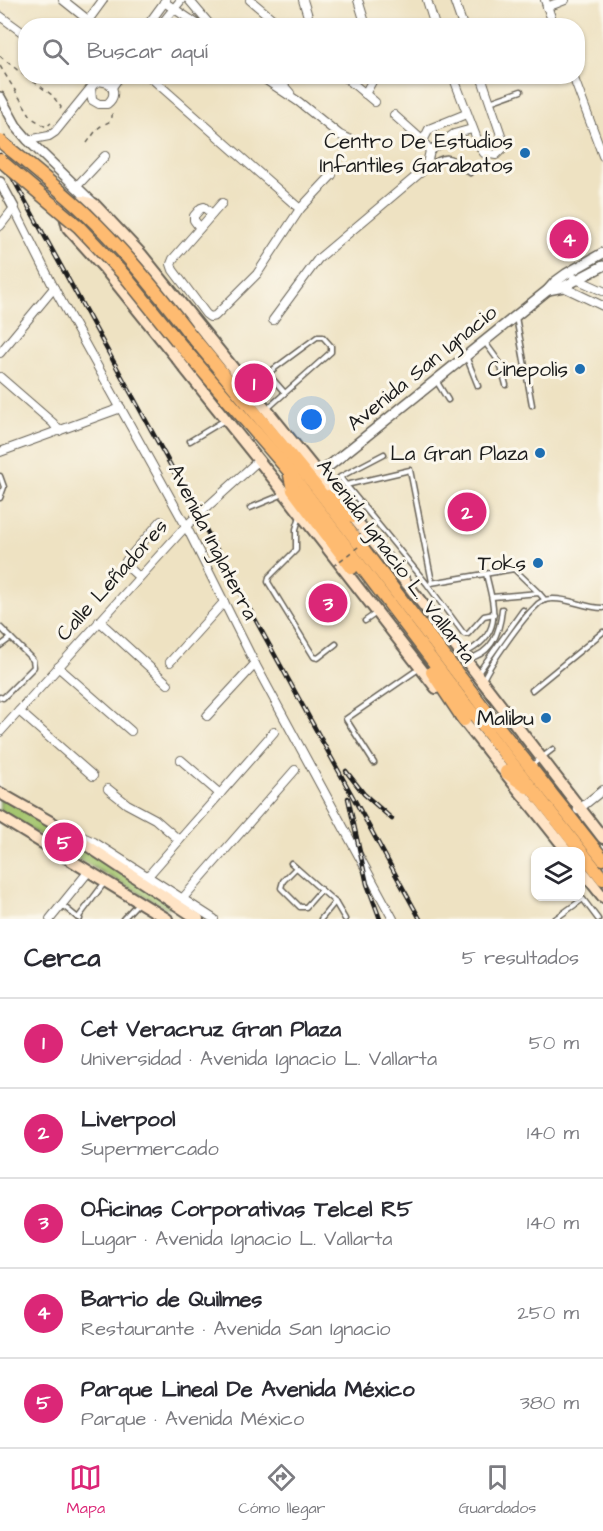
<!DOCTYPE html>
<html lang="es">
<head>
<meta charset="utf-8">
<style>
  :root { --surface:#fff; --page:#f7f7f7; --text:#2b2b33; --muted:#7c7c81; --line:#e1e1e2; --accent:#db2777 }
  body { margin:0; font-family:"Architects Daughter",sans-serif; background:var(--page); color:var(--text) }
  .controls { position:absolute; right:18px; bottom:18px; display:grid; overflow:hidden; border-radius:12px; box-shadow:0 2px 4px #0004 }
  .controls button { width:54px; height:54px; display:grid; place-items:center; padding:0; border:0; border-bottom:2px solid var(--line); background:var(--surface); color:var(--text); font:30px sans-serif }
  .you { position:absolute; left:312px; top:420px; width:21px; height:21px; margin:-15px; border:4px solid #fff; border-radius:50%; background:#1a73e8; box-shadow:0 0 0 9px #1a73e833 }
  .badge { display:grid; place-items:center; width:39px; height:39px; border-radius:50%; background:var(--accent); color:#fff; font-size:20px; font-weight:700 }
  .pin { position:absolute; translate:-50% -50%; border:3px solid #fff; box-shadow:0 2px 6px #0006 }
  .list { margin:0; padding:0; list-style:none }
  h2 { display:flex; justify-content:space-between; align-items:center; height:78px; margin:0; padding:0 24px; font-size:26px }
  h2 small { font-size:20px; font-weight:400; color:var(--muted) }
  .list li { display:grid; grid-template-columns:39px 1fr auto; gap:18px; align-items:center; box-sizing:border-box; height:90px; padding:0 24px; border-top:2px solid var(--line) }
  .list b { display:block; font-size:22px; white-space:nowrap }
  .list p { margin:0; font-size:20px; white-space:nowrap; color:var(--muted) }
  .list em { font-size:20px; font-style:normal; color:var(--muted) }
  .icon { flex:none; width:33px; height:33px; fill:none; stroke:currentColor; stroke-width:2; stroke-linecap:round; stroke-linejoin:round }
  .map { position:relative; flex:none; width:603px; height:919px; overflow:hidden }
  .search { position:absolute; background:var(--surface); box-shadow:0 2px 4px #0004; left:18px; right:18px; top:18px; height:66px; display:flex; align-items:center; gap:15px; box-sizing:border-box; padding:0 21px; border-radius:24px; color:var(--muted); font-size:22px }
  .sheet { height:528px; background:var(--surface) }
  nav { display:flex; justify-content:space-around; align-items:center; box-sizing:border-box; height:84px; border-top:2px solid var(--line); background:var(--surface); font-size:16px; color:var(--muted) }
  nav a { display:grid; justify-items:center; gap:3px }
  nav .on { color:var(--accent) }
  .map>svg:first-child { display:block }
  .green { fill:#a5c66f; stroke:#607146; stroke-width:1.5 }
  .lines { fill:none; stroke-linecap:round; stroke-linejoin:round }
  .primary-tunnel { stroke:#c4baa1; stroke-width:12; stroke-dasharray:12 6; stroke-linecap:butt }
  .service-casing { stroke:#666156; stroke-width:7 }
  .minor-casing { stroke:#666156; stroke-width:10 }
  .tertiary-casing { stroke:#666156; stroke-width:12 }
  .secondary-casing { stroke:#666156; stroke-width:14 }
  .primary-casing { stroke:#666156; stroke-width:15 }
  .path { stroke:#666156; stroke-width:1.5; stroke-dasharray:4.5 4.5; stroke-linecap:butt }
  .service { stroke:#fff; stroke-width:4 }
  .minor { stroke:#fff; stroke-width:8 }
  .tertiary { stroke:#fff; stroke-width:9 }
  .secondary { stroke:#ffe4c6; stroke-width:10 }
  .primary { stroke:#febb71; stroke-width:12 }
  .rail-casing { stroke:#1c1c1c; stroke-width:4.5 }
  .rail { stroke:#fbf7ec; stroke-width:2; stroke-dasharray:7; stroke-linecap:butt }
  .primary-bridge-casing { stroke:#666156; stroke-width:15; stroke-linecap:butt }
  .path-bridge { stroke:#666156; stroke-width:1.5; stroke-dasharray:4.5 4.5; stroke-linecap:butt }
  .primary-bridge { stroke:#febb71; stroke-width:12 }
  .poi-dot { fill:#1f6fb2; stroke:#fbf7ec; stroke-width:2 }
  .labels { text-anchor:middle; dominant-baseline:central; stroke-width:6; stroke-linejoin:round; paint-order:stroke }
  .poi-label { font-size:21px; fill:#1c1c1c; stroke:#fbf7ec; text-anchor:end }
  .street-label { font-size:21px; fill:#1c1c1c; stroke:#fbf7ec }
</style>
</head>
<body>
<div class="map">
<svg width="603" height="919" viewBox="0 0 603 919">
  <rect width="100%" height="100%" fill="#fbf7ec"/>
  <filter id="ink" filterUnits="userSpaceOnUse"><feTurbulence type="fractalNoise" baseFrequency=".0167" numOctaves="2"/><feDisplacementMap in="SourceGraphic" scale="12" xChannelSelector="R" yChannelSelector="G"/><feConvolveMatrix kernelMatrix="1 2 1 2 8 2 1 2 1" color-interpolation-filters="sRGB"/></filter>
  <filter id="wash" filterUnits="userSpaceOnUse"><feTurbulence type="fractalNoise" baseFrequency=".008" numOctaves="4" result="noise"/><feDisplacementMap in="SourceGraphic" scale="24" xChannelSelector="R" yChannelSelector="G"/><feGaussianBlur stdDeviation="1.35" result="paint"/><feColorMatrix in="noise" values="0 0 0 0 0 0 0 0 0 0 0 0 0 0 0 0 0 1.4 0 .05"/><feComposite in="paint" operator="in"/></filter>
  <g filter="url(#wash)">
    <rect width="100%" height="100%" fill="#eee2c2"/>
    <polygon class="green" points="0,795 170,903 170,907 166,908 71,855 0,810"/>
  </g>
  <g filter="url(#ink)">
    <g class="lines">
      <polyline class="primary-tunnel" points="352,568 394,620"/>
      <defs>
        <g id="service">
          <polyline points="490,102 521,91"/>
          <path d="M428,166c22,-15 22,-8 42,7"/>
          <polyline points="516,317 532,405"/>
          <polyline points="484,341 500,363 506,385"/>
          <polyline points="466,356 478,386"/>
          <polyline points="437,382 448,400"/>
          <polyline points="267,409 331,352 331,346 323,337 317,337 271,371 270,376 285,393"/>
          <polyline points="190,441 225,420"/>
          <polyline points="0,476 4,487 0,498"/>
          <polyline points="346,485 340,477 384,454"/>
          <polyline points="250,508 284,494"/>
          <polyline points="300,516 296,529 296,550 269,577 268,582 314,657 318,658 336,644"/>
          <polyline points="432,582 410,470 346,485 427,584 464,634 468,634 484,616 494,614"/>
          <polyline points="431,583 514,569 539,593"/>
          <polyline points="492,597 539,593 545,600"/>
          <polyline points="365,621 375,614"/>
          <polyline points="0,627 33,660 34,667 3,698 0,697"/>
          <polyline points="0,646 11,638"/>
          <path d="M463,654c40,-19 32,-44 23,-80"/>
          <path d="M467,659c25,-5 33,-26 35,-50"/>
          <polyline points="478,673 523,610"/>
          <path d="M483,680c7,-16 39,-61 52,-73 4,-5 10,-8 17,-8 17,-1 33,9 51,9"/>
          <polyline points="532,690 603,632"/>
          <polyline points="374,763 346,719 420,668"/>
          <polyline points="532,765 553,749"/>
          <polyline points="291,863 335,902 345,919"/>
          <polyline points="296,868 283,881 281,888 300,907 306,907 321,890"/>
          <polyline points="62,905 78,918"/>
          <polyline points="80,919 78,918 105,882"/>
          <polyline points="123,919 139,902"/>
          <polyline points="321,919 335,902"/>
          <polyline points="555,919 583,899 598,919"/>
        </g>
        <g id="minor">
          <polyline points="63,0 88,20"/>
          <polyline points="189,0 211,26"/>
          <polyline points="250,0 281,26"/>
          <polyline points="303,0 311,26"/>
          <polyline points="358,0 366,26"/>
          <polyline points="427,0 435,26"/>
          <polyline points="454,0 463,26"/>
          <polyline points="545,0 554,26"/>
          <polyline points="164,2 200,26"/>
          <polyline points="547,7 565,0"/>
          <polyline points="0,16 26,35"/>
          <polyline points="84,26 103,0"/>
          <polyline points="147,26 166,0"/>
          <polyline points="160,26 181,0"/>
          <polyline points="149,76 300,209"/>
          <polyline points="260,76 299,102 340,135 351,140"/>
          <polyline points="275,76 290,93"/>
          <polyline points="344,76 375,102"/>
          <polyline points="453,76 480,147 484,153 496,155 504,147 503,141 481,76"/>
          <polyline points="573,76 603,156"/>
          <polyline points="112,87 120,76"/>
          <polyline points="365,94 375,76"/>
          <path d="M28,140l21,-4 6,-4 39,-48 5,-3 10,2c6,7 6,15 -2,21h-8l-7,-4 -1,-12"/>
          <polyline points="423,141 429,129 466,114"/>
          <polyline points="430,151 454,134 472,129"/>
          <polyline points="76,187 105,156"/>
          <polyline points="222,203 173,259 171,264 173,270 206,314 210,317 215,316 257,274 300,209 332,175"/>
          <polyline points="0,226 14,208 54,288 186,526 255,664 393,919"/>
          <polyline points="200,228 194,220 194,216 201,208 204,207 212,214"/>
          <polyline points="574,278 603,291"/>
          <polyline points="561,286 603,306"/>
          <polyline points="273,320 318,259 426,168 430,151 423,141 394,115"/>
          <polyline points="0,353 54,288"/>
          <polyline points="0,377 53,423 59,431"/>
          <polyline points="0,452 121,408"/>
          <polyline points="139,577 126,565 126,561 161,521"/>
          <polyline points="99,621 168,684"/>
          <polyline points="170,662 224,602"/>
          <polyline points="58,667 131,731"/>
          <polyline points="19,711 93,776"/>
          <polyline points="207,716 255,664"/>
          <polyline points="0,732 186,526 259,460"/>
          <polyline points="181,760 220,794"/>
          <polyline points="108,789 127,804 155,819 179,840"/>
          <polyline points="578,810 603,790"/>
          <polyline points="78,835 94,842 214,919"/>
          <polyline points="148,876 274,732"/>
          <polyline points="183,898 295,770"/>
          <polyline points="50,919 89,871"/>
        </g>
        <g id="tertiary">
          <polyline points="0,97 16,126 28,140 94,204"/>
          <polyline points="0,182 14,208"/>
          <polyline points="548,290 563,287 603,266"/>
          <polyline points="319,474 548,290 555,282 566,274 603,253"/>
        </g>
        <g id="secondary">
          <polyline points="436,688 276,482 105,269 68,228 65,216 69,209 77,202 83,201 94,204 141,254 408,585 603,838"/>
          <polyline points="460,716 568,852"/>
          <polyline points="0,793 58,826 198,919"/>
          <polyline points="0,817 167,919"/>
          <polyline points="580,868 603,897"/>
        </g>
        <g id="primary">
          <polyline points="186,329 313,483 489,715 603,859"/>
          <polyline points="178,342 289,471 463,701 603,879"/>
          <polyline points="290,475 293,490 352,568"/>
          <polyline points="328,496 353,517"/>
          <polyline points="432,672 464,720"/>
          <polyline points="506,772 527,787"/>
        </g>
      </defs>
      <use href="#service" class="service-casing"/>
      <use href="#minor" class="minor-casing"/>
      <use href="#tertiary" class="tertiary-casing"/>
      <use href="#secondary" class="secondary-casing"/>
      <use href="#primary" class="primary-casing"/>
      <g class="path">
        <polyline points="0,56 25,76"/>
        <polyline points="0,66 32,118 46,127 51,123"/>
        <polyline points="26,76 52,95 61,107 59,113"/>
        <path d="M87,143c4,-5 9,-14 14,-17 8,-5 12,-3 11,-15"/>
      </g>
      <use href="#service" class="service"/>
      <use href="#minor" class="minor"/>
      <use href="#tertiary" class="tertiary"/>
      <use href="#secondary" class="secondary"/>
      <use href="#primary" class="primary"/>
      <defs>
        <g id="rail">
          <polyline points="0,155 420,919"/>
          <polyline points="346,771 364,794 392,819"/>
          <polyline points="348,798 367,884 380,919"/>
        </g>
      </defs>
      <use href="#rail" class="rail-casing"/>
      <use href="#rail" class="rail"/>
      <defs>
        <g id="primary-bridge">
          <path d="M0,141c28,23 57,46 84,71 38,36 70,76 102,117"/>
          <polyline points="0,160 79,227 125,276 178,342"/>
        </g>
      </defs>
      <use href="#primary-bridge" class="primary-bridge-casing"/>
      <polyline class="path-bridge" points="333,566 374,535"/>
      <use href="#primary-bridge" class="primary-bridge"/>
    </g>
  </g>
  <g class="poi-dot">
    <circle cx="525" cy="153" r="6"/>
    <circle cx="580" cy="369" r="6"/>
    <circle cx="540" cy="453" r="6"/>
    <circle cx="538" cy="563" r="6"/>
    <circle cx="546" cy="718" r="6"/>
  </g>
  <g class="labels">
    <g class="poi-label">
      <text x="513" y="141">Centro De Estudios<tspan x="513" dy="24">Infantiles Garabatos</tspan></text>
      <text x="568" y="369">Cinepolis</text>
      <text x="528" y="453">La Gran Plaza</text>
      <text x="526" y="563">Toks</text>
      <text x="534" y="718">Malibu</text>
    </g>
    <g class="street-label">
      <text transform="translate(422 368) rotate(-39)">Avenida San Ignacio</text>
      <text transform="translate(213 542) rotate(63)">Avenida Inglaterra</text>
      <text transform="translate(396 561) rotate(53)">Avenida Ignacio L. Vallarta</text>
      <text transform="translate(112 580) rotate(-48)">Calle Leñadores</text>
    </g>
  </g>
</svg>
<div class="controls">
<button><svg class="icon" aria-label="layers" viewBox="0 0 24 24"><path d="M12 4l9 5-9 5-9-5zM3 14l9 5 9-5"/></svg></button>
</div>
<div class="you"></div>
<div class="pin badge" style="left:254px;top:383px">1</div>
<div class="pin badge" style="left:467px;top:512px">2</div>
<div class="pin badge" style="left:328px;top:603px">3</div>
<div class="pin badge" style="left:569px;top:239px">4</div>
<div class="pin badge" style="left:64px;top:842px">5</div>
<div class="search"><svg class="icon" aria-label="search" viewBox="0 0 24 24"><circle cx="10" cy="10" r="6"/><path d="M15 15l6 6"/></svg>Buscar aquí</div>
</div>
<section class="sheet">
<h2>Cerca<small>5 resultados</small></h2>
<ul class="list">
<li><span class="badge">1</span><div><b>Cet Veracruz Gran Plaza</b><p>Universidad · Avenida Ignacio L. Vallarta</p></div><em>50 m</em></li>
<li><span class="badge">2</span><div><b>Liverpool</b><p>Supermercado</p></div><em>140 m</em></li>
<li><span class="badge">3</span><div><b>Oficinas Corporativas Telcel R5</b><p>Lugar · Avenida Ignacio L. Vallarta</p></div><em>140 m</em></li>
<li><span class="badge">4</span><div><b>Barrio de Quilmes</b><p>Restaurante · Avenida San Ignacio</p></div><em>250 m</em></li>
<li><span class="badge">5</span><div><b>Parque Lineal De Avenida México</b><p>Parque · Avenida México</p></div><em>380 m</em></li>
</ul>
</section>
<nav>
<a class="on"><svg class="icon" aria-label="map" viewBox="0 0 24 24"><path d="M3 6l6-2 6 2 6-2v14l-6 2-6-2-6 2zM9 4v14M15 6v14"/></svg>Mapa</a>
<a><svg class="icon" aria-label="directions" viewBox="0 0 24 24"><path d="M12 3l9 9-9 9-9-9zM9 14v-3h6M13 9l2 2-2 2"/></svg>Cómo llegar</a>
<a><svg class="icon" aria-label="saved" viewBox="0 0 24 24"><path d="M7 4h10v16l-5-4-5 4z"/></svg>Guardados</a>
</nav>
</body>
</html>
